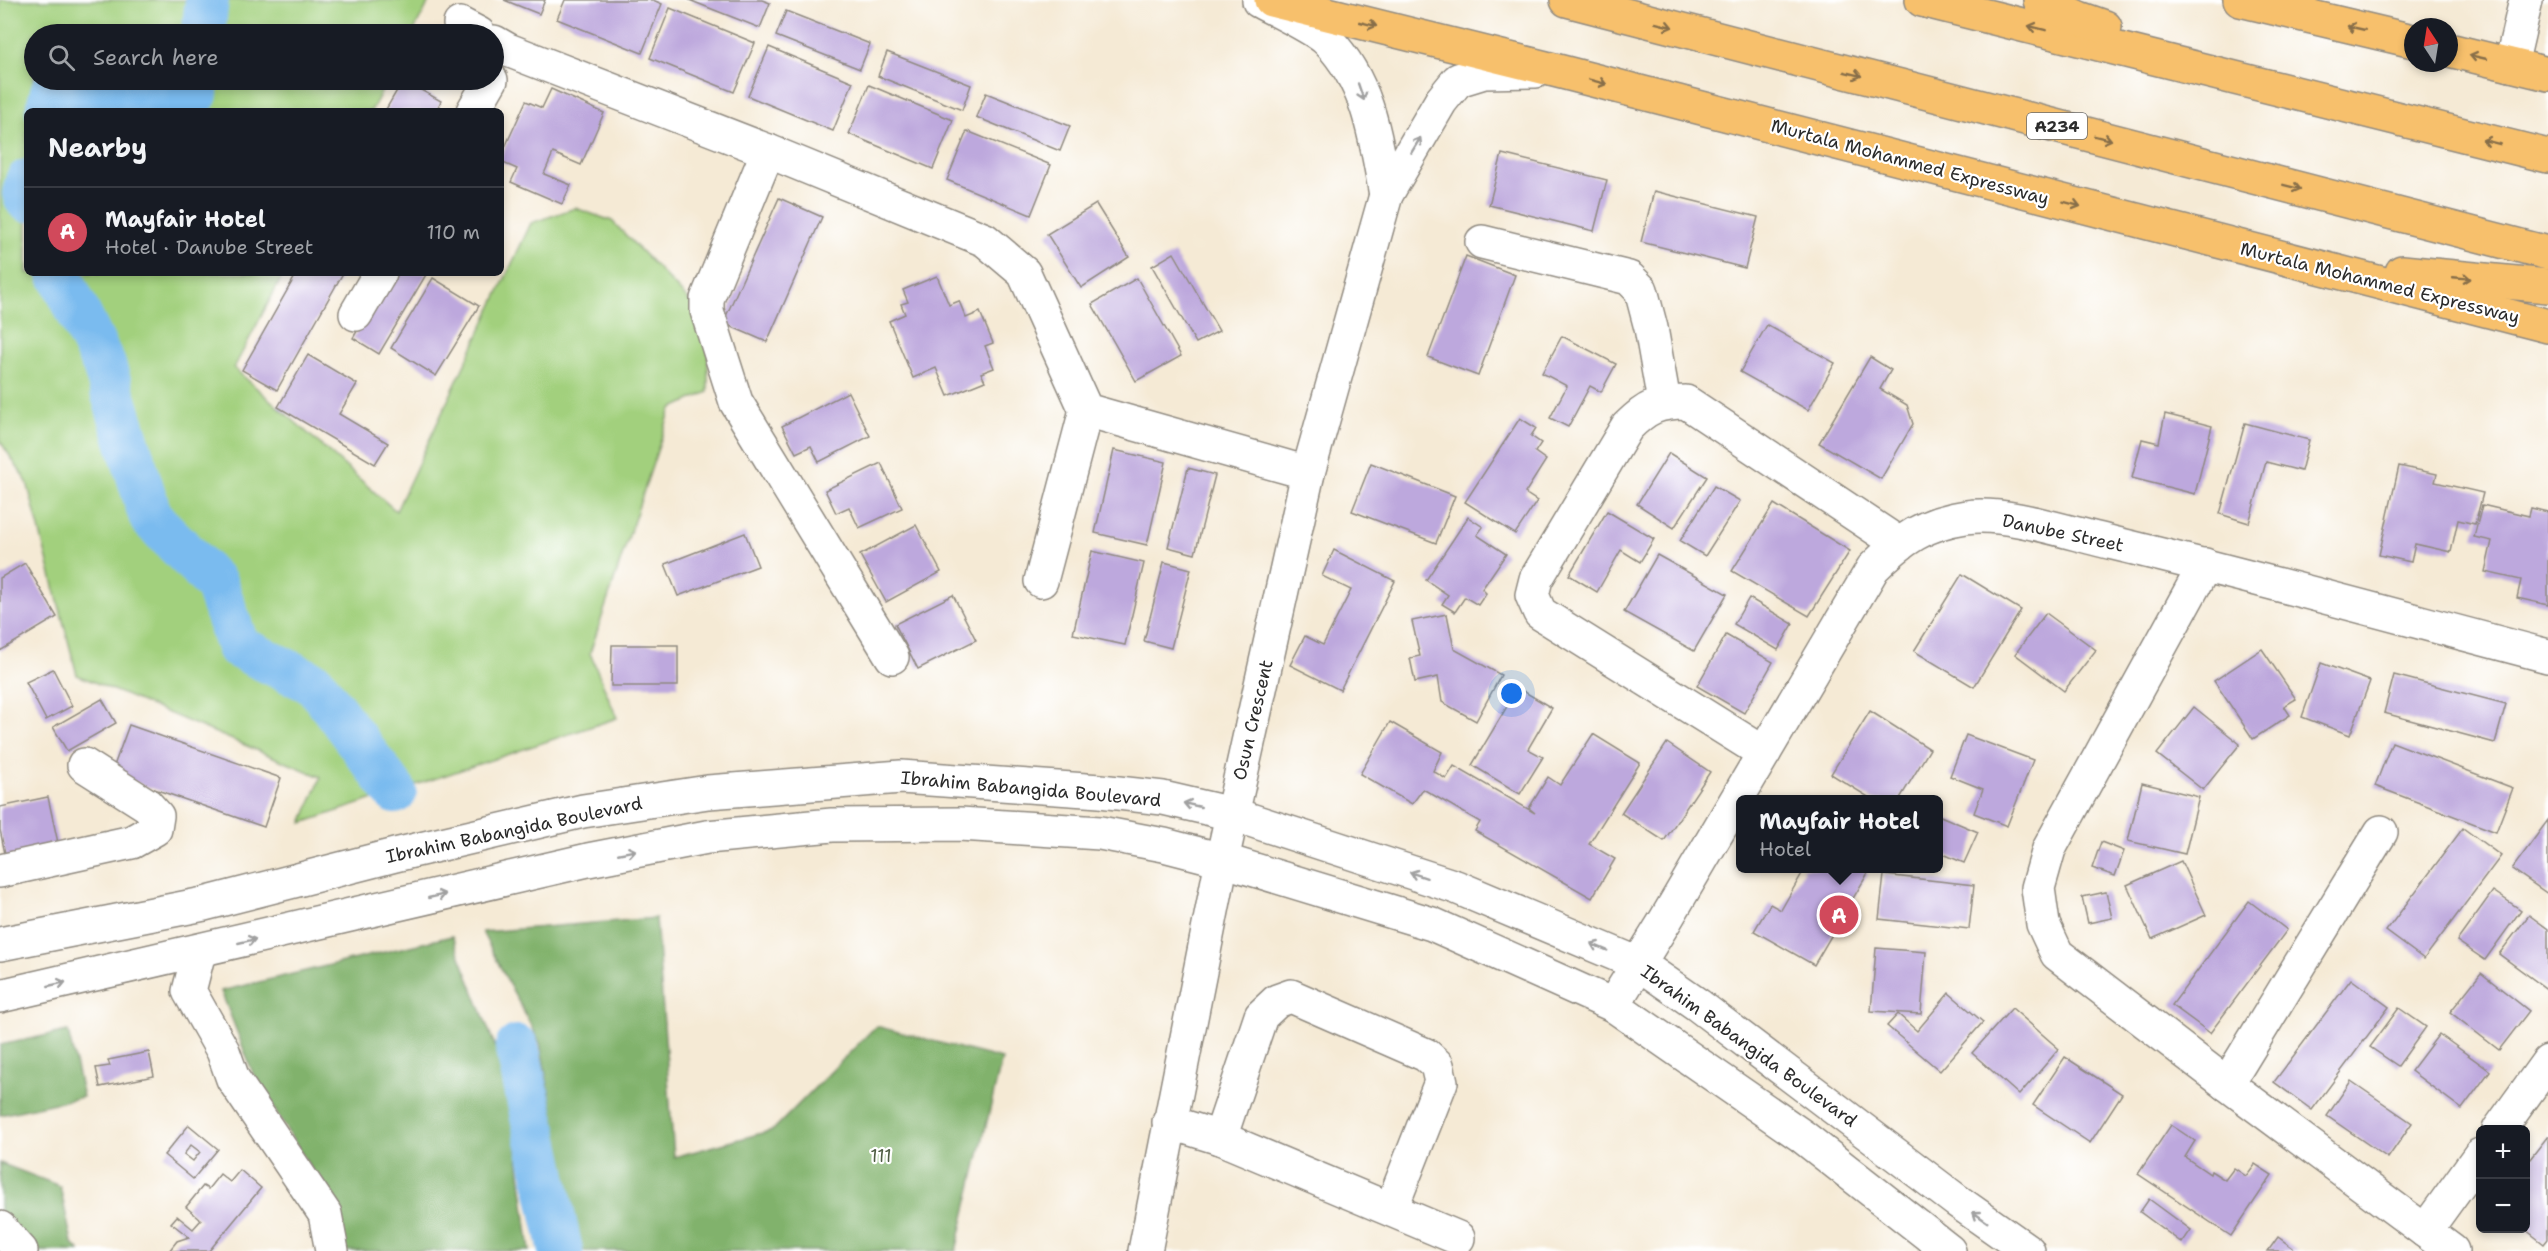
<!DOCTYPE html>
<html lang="en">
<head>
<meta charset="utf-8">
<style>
  :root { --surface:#171b24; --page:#20242c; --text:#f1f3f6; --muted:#9ea1a6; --line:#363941; --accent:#d1495b }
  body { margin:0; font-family:"Shantell Sans",sans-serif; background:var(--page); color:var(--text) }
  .controls { position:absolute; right:18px; bottom:18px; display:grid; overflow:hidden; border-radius:9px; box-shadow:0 3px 9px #0003 }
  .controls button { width:54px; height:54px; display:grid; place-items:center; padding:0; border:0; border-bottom:2px solid var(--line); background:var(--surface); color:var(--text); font:30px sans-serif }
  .compass { position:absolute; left:2404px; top:18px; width:54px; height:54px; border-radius:50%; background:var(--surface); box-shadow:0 3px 9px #0003; rotate:348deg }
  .you { position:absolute; left:1512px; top:694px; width:21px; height:21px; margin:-15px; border:4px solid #fff; border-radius:50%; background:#1a73e8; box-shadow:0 0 0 9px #1a73e833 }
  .badge { display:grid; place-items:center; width:39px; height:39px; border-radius:50%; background:var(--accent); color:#fff; font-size:20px; font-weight:700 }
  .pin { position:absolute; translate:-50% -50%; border:3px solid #fff; box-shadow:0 2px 6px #0006 }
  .popup { position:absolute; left:1736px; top:795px; width:207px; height:78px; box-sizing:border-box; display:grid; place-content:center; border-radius:9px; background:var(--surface); filter:drop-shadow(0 2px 4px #0005); font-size:20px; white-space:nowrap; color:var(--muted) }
  .popup b { font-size:22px; color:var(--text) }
  .popup::after { content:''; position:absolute; left:50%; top:100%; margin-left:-12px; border:12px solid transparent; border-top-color:var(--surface) }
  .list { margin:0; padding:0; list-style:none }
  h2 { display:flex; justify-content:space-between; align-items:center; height:78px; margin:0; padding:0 24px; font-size:26px }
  h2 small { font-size:20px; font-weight:400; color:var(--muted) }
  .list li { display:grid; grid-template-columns:39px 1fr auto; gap:18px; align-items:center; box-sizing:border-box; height:90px; padding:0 24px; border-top:2px solid var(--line) }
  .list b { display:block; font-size:22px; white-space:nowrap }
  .list p { margin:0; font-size:20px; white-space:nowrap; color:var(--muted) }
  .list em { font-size:20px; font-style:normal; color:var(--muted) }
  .icon { flex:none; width:33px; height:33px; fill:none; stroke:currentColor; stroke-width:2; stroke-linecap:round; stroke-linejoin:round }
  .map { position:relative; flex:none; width:2548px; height:1251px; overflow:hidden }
  .search { position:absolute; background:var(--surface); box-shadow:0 3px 9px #0003; left:24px; top:24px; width:480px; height:66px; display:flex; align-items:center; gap:15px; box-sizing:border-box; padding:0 21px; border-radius:33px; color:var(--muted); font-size:22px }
  .panel { position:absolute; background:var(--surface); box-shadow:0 3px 9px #0003; left:24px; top:108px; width:480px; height:168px; border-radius:9px }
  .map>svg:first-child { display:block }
  .green { fill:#a2d07d; stroke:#667e54; stroke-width:1.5 }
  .forest { fill:#81b26c; stroke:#566e4c; stroke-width:1.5 }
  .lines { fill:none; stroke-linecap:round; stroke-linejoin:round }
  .river { stroke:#7abbef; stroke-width:44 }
  .building { fill:#bda8dd; fill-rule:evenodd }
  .minor-casing { stroke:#908a80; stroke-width:36 }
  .highway-casing { stroke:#908a80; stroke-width:36 }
  .minor { stroke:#fff; stroke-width:33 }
  .highway { stroke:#f7c06c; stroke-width:33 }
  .oneway { stroke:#876e48 }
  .oneway2 { stroke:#a0a0a0 }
  .labels { text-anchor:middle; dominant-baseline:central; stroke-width:4.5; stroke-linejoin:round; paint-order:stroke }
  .shield { fill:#fff; stroke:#6b6b6b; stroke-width:1.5 }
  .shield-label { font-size:16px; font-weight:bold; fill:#2b2b2b }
  .street-label { font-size:18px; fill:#2b2b2b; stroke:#fff }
  .park-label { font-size:18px; fill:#4f5d44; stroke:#fff }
</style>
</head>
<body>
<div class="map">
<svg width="2548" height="1251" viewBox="0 0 2548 1251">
  <rect width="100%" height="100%" fill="#fff"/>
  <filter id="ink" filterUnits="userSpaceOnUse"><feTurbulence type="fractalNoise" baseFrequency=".0167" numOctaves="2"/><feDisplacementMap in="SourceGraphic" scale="12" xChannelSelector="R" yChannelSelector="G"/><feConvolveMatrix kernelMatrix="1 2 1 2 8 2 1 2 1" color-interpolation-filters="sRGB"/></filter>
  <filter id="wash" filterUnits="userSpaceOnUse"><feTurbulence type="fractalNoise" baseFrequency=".008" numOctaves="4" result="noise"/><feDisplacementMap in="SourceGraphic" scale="24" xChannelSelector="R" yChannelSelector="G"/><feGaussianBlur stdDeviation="1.35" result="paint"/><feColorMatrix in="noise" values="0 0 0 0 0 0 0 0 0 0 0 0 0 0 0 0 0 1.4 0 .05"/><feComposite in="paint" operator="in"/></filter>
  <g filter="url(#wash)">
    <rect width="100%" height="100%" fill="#f5ead5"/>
    <polygon class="green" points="0,0 430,0 412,34 34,34 34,80 388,80 371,111 27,111 27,273 284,273 234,368 396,511 531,223 575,208 612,221 708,320 708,392 671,409 590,653 617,718 302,823 321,777 77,675 27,482 0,441"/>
    <g class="forest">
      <polygon points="656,918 674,1157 773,1130 876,1026 1002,1059 956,1251 579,1251 540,1043 482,932"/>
      <polygon points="452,936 508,1079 530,1251 344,1251 339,1215 254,1076 221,991"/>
      <polygon points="68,1031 83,1097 0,1115 0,1045"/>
      <polygon points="0,1163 60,1186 72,1243 80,1251 0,1251"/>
    </g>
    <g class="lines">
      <g class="river">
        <polyline points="203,34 207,0"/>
        <polyline points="47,111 52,92 196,94 197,80"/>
        <polyline points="27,181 24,193 27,200"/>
        <polyline points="59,273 104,365 151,518 216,584 238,647 315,684 395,792"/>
        <polyline points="517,1047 561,1251"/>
      </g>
    </g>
    <g id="blocks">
      <g class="building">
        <polygon points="504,0 545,0 539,14"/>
        <polygon points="565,0 653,0 662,4 642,53 557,19"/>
        <polygon points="689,0 762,0 770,3 760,28"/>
        <polygon points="670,8 755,43 734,92 650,58"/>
        <polygon points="786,11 870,44 860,69 776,36"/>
        <polygon points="769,47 853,82 833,131 748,96"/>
        <polygon points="887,52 971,85 962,110 878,76"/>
        <polygon points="403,80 441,101 436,111 385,111"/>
        <polygon points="869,85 953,120 933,169 849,134"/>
        <polygon points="551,89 604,113 581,165 553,153 544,174 571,185 562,204 511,182 517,169 501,162 501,156 526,101 542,108"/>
        <polygon points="986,93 1070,126 1060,151 976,117"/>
        <polygon points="967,131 1051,165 1031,215 947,180"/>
        <polygon points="1502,154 1607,180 1594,231 1489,205"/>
        <polygon points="1654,191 1758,217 1745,268 1641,242"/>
        <polygon points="779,198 822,217 767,342 723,323"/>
        <polygon points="1096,204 1129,257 1081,288 1047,234"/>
        <polygon points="1174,253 1219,331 1196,343 1152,266"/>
        <polygon points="1466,256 1515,275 1478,376 1428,357"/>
        <polygon points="297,273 343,273 277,390 242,370"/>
        <polygon points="391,273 427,273 379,354 353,338"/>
        <polygon points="937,276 949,305 959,301 966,318 980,312 993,343 985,346 994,368 981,373 985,381 948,396 936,368 913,378 889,321 905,314 901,304 908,302 903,290"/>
        <polygon points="433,278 479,306 436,376 391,348"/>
        <polygon points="1137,278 1181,356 1136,381 1092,304"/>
        <polygon points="1767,325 1835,363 1808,410 1740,372"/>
        <polygon points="1562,336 1616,364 1601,392 1590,386 1568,427 1550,418 1567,386 1542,373"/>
        <polygon points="308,355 357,384 339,414 388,443 375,464 278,407"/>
        <polygon points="1870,357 1891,370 1880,389 1907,405 1913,424 1881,479 1819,443"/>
        <polygon points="848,392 870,436 819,462 811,446 796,453 782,426"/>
        <polygon points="2165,414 2212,426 2195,494 2132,478 2142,439 2159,443"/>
        <polygon points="1520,418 1536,428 1531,436 1541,443 1535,452 1546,460 1525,493 1537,501 1515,534 1465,502"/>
        <polygon points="2245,423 2309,440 2301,471 2266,462 2249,523 2220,514"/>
        <polygon points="1114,450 1166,462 1147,545 1095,533"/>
        <polygon points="1669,453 1707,477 1674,528 1637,504"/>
        <polygon points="881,463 902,508 859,528 849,507 836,513 825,490"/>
        <polygon points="1371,463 1455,496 1436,543 1352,511"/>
        <polygon points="2399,466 2437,474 2435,482 2483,493 2475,524 2458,520 2451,552 2415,544 2411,562 2379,555"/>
        <polygon points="1188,468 1215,475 1195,554 1168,547"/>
        <polygon points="1714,486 1740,501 1705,556 1680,541"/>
        <polygon points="1774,504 1850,551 1809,616 1732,571"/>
        <polygon points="2482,505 2529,516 2531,508 2548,512 2548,605 2517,598 2521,580 2485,572 2492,541 2474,537"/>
        <polygon points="1607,511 1654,539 1640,562 1621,550 1597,592 1569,575"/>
        <polygon points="1468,517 1483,527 1477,535 1506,554 1482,589 1486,593 1478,605 1465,597 1455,612 1442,604 1448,595 1426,580"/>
        <polygon points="916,525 941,572 886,602 860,555"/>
        <polygon points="745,533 758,566 678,596 665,564"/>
        <polygon points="1334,550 1395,581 1340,690 1290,665 1305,636 1323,645 1351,590 1322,576"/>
        <polygon points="1092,551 1144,563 1125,645 1073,634"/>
        <polygon points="1657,555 1727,594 1694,651 1624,612"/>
        <polygon points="1164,562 1191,569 1171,648 1144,641"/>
        <polygon points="25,563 57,617 0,651 0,578"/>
        <polygon points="1962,574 2021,610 1974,687 1914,651"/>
        <polygon points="953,595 976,640 918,669 895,624"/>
        <polygon points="1749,598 1793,624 1778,650 1734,624"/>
        <polygon points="2046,613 2096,650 2064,691 2015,654"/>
        <polygon points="1447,614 1454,649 1501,675 1476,721 1442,702 1438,677 1415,682 1410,658 1420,656 1412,621"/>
        <polygon points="1726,635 1773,662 1744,713 1697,686"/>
        <polygon points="612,645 678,645 678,686 611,686"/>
        <polygon points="2262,649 2296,699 2284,706 2290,715 2253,739 2214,681"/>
        <polygon points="2321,663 2370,681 2350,735 2302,717"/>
        <polygon points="53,669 72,706 46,720 26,682"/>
        <polygon points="2394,675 2506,704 2495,743 2384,713"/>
        <polygon points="1518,688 1552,708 1528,749 1543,757 1520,794 1472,765"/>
        <polygon points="102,699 116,723 67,751 53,727"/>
        <polygon points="2194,707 2240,744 2203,790 2157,754"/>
        <polygon points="1870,711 1930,749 1899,800 1873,800 1831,774"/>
        <polygon points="1390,722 1442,752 1433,771 1446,779 1454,766 1535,813 1529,808 1548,777 1560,785 1593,734 1640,763 1589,844 1615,859 1592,898 1475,831 1480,822 1423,789 1412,804 1360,774"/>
        <polygon points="129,725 281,778 264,827 111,774"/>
        <polygon points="1966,735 2033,760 2007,826 1974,813 1983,789 1950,776"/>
        <polygon points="2392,742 2513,788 2496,832 2375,786"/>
        <polygon points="1667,743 1710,772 1664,841 1621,813"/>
        <polygon points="2142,783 2199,797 2185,854 2128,841"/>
        <polygon points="48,797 60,852 7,863 0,830 0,807"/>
        <polygon points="1938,815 1978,832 1964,863 1941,853 1938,859"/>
        <polygon points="2548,820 2548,894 2512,869"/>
        <polygon points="2463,828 2501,856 2424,959 2386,931"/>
        <polygon points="2101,842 2124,851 2115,876 2092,868"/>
        <polygon points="2181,861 2206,915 2152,939 2127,885"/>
        <polygon points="1801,868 1860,868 1868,873 1814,965 1754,931 1770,904 1781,910 1804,870"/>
        <polygon points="1884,875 1974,885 1969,929 1879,919"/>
        <polygon points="2493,891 2521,910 2485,960 2457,941"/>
        <polygon points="2106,892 2112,918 2088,923 2082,897"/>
        <polygon points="2249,901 2287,930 2210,1033 2172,1005"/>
        <polygon points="2529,915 2548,929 2548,990 2499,954"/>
        <polygon points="1876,948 1926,952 1921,1014 1871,1011"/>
        <polygon points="2481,973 2529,1011 2499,1050 2450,1012"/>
        <polygon points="2351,979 2389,1007 2312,1110 2274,1082"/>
        <polygon points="1949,993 1983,1022 1940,1071 1887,1026 1898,1014 1917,1031"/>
        <polygon points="2012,1008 2059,1049 2019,1095 1972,1053"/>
        <polygon points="2399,1008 2426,1027 2398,1066 2370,1047"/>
        <polygon points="2439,1034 2490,1071 2462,1109 2411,1071"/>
        <polygon points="149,1052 154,1076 100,1087 96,1068 110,1066 108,1060"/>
        <polygon points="2065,1057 2122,1094 2090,1143 2033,1105"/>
        <polygon points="2351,1081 2412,1123 2388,1158 2327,1116"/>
        <path d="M189,1125l29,24 -25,30 -29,-24zM191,1145l9,7 -7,9 -9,-7z"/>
        <polygon points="2171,1125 2195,1141 2185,1157 2210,1174 2211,1171 2225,1180 2234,1168 2246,1176 2255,1164 2272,1175 2231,1236 2138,1174"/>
        <polygon points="2548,1136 2548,1239 2544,1244 2526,1230 2526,1164"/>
        <polygon points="240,1170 261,1188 209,1251 169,1251 177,1241 189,1237 171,1223 177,1216 193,1229 201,1220 186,1207 203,1186 208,1189 220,1174 230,1182"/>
        <polygon points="2149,1199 2191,1230 2182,1243 2140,1212"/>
        <polygon points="2278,1237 2297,1251 2268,1251"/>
      </g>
    </g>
  </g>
  <g filter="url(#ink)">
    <use href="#blocks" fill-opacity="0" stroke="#908a80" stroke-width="1.5"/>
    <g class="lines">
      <defs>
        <g id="minor">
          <path d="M1259,1c17,9 57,28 69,40 41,42 48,99 58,154"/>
          <polyline points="460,24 479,34"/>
          <polyline points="494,42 508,50 768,151 985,240 1024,273 1086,410 1308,473"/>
          <polyline points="2511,65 2526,0"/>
          <polyline points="473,111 491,80"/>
          <polyline points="768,151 707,299 707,311 736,402 892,657"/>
          <polyline points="1482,242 1629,278 1641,290 1651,328 1664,402"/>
          <polyline points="356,314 380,273"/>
          <polyline points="2205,565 2049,849 2038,888 2043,924 2057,954 2227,1084 2452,1251"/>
          <polyline points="1041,581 1086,410"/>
          <path d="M1764,753l-224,-140 -8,-18 4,-16 91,-152c20,-20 31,-25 59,-25l212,141"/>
          <polyline points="0,871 132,842 155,829 157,816 147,805 84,765"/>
          <polyline points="0,944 204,904 395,855 583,811 708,792 901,777 1100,791 1163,798 1232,814 1456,887 1639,964 1698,1005 1957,1201 2028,1251"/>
          <polyline points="199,952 189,991 223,1051 233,1079 325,1214 332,1251"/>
          <polyline points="0,996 588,860 707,837 832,825 960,824 1100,833 1164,845 1222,860 1432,924 1613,1005 1802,1136 1949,1251"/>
          <path d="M1613,1005l52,-84 208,-353c29,-29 52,-45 93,-51 41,-6 106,17 147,26 146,35 290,75 435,113"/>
          <polyline points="2227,1084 2381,832"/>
          <polyline points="1169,1122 1220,1138 1458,1238"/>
          <polyline points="2499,1130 2548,1062"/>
          <polyline points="1220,1138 1261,1016 1277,1001 1291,996 1426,1055 1437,1065 1441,1082 1391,1209"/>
          <polyline points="0,1228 21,1251"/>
          <polyline points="2425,1231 2480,1155"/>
          <polyline points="1145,1251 1222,860 1308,473 1386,195 1441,101 1458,80 1484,72 1536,71"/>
        </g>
        <g id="highway">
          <polyline points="1271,0 1558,71 2548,326"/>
          <polyline points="1567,0 2548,253"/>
          <polyline points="1922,0 2548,156"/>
          <polyline points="2040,0 2079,18 2105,27"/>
          <polyline points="2240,0 2413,41"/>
          <polyline points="2449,50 2548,74"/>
          <polyline points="2402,272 2548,286"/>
        </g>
      </defs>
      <use href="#minor" class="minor-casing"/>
      <use href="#highway" class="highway-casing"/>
      <use href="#minor" class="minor"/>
      <use href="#highway" class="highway"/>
    </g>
    <defs><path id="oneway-shaft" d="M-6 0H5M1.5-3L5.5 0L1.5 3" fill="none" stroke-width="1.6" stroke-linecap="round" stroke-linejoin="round" transform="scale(1.5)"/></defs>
    <g class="oneway">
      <use href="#oneway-shaft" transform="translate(1368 24) rotate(14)"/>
      <use href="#oneway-shaft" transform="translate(1664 25) rotate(14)"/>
      <use href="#oneway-shaft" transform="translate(2037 28) rotate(-166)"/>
      <use href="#oneway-shaft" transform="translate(2356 28) rotate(-167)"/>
      <use href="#oneway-shaft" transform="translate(2478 57) rotate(-167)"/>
      <use href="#oneway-shaft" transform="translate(1853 74) rotate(14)"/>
      <use href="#oneway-shaft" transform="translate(1598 82) rotate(15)"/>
      <use href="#oneway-shaft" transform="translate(2103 138) rotate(14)"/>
      <use href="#oneway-shaft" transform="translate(2491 142) rotate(-166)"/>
      <use href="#oneway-shaft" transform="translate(2292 187) rotate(14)"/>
      <use href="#oneway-shaft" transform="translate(2072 204) rotate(15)"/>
      <use href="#oneway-shaft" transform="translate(2462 278) rotate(5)"/>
    </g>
    <g class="oneway2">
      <use href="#oneway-shaft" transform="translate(1361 92) rotate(71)"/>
      <use href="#oneway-shaft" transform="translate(1416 145) rotate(-59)"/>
      <use href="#oneway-shaft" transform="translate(1192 805) rotate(-167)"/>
      <use href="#oneway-shaft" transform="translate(627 852) rotate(-11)"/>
      <use href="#oneway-shaft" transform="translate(1418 875) rotate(-162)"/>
      <use href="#oneway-shaft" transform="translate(437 896) rotate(-13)"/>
      <use href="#oneway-shaft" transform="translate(247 941) rotate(-13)"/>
      <use href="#oneway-shaft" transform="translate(1599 947) rotate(-157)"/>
      <use href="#oneway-shaft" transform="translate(57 984) rotate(-13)"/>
      <use href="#oneway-shaft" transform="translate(1980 1217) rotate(-145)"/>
    </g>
  </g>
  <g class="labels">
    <rect class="shield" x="2027" y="113" width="60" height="26" rx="4.5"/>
    <g class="shield-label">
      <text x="2057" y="126">A234</text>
    </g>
    <g class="street-label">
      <text transform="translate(1910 162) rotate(15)">Murtala Mohammed Expressway</text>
      <text transform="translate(2380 283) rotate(14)">Murtala Mohammed Expressway</text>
      <text transform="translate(2063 533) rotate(12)">Danube Street</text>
      <text transform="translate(1253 720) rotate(-77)">Osun Crescent</text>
      <text transform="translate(1031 789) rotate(5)">Ibrahim Babangida Boulevard</text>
      <text transform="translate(514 830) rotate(-12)">Ibrahim Babangida Boulevard</text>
      <text transform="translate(1749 1046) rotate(36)">Ibrahim Babangida Boulevard</text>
    </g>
    <g class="park-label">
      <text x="881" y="1156">111</text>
    </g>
  </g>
</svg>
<div class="controls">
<button>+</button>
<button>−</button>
</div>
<svg class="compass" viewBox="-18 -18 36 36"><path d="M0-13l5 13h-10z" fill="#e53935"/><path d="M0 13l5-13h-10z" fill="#9ea1a6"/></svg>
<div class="you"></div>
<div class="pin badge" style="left:1839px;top:915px">A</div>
<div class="popup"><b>Mayfair Hotel</b>Hotel</div>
<div class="search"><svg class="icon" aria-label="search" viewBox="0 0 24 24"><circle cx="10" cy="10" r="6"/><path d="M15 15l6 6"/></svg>Search here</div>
<section class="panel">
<h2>Nearby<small></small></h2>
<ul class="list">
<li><span class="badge">A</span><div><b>Mayfair Hotel</b><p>Hotel · Danube Street</p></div><em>110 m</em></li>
</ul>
</section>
</div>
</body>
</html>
